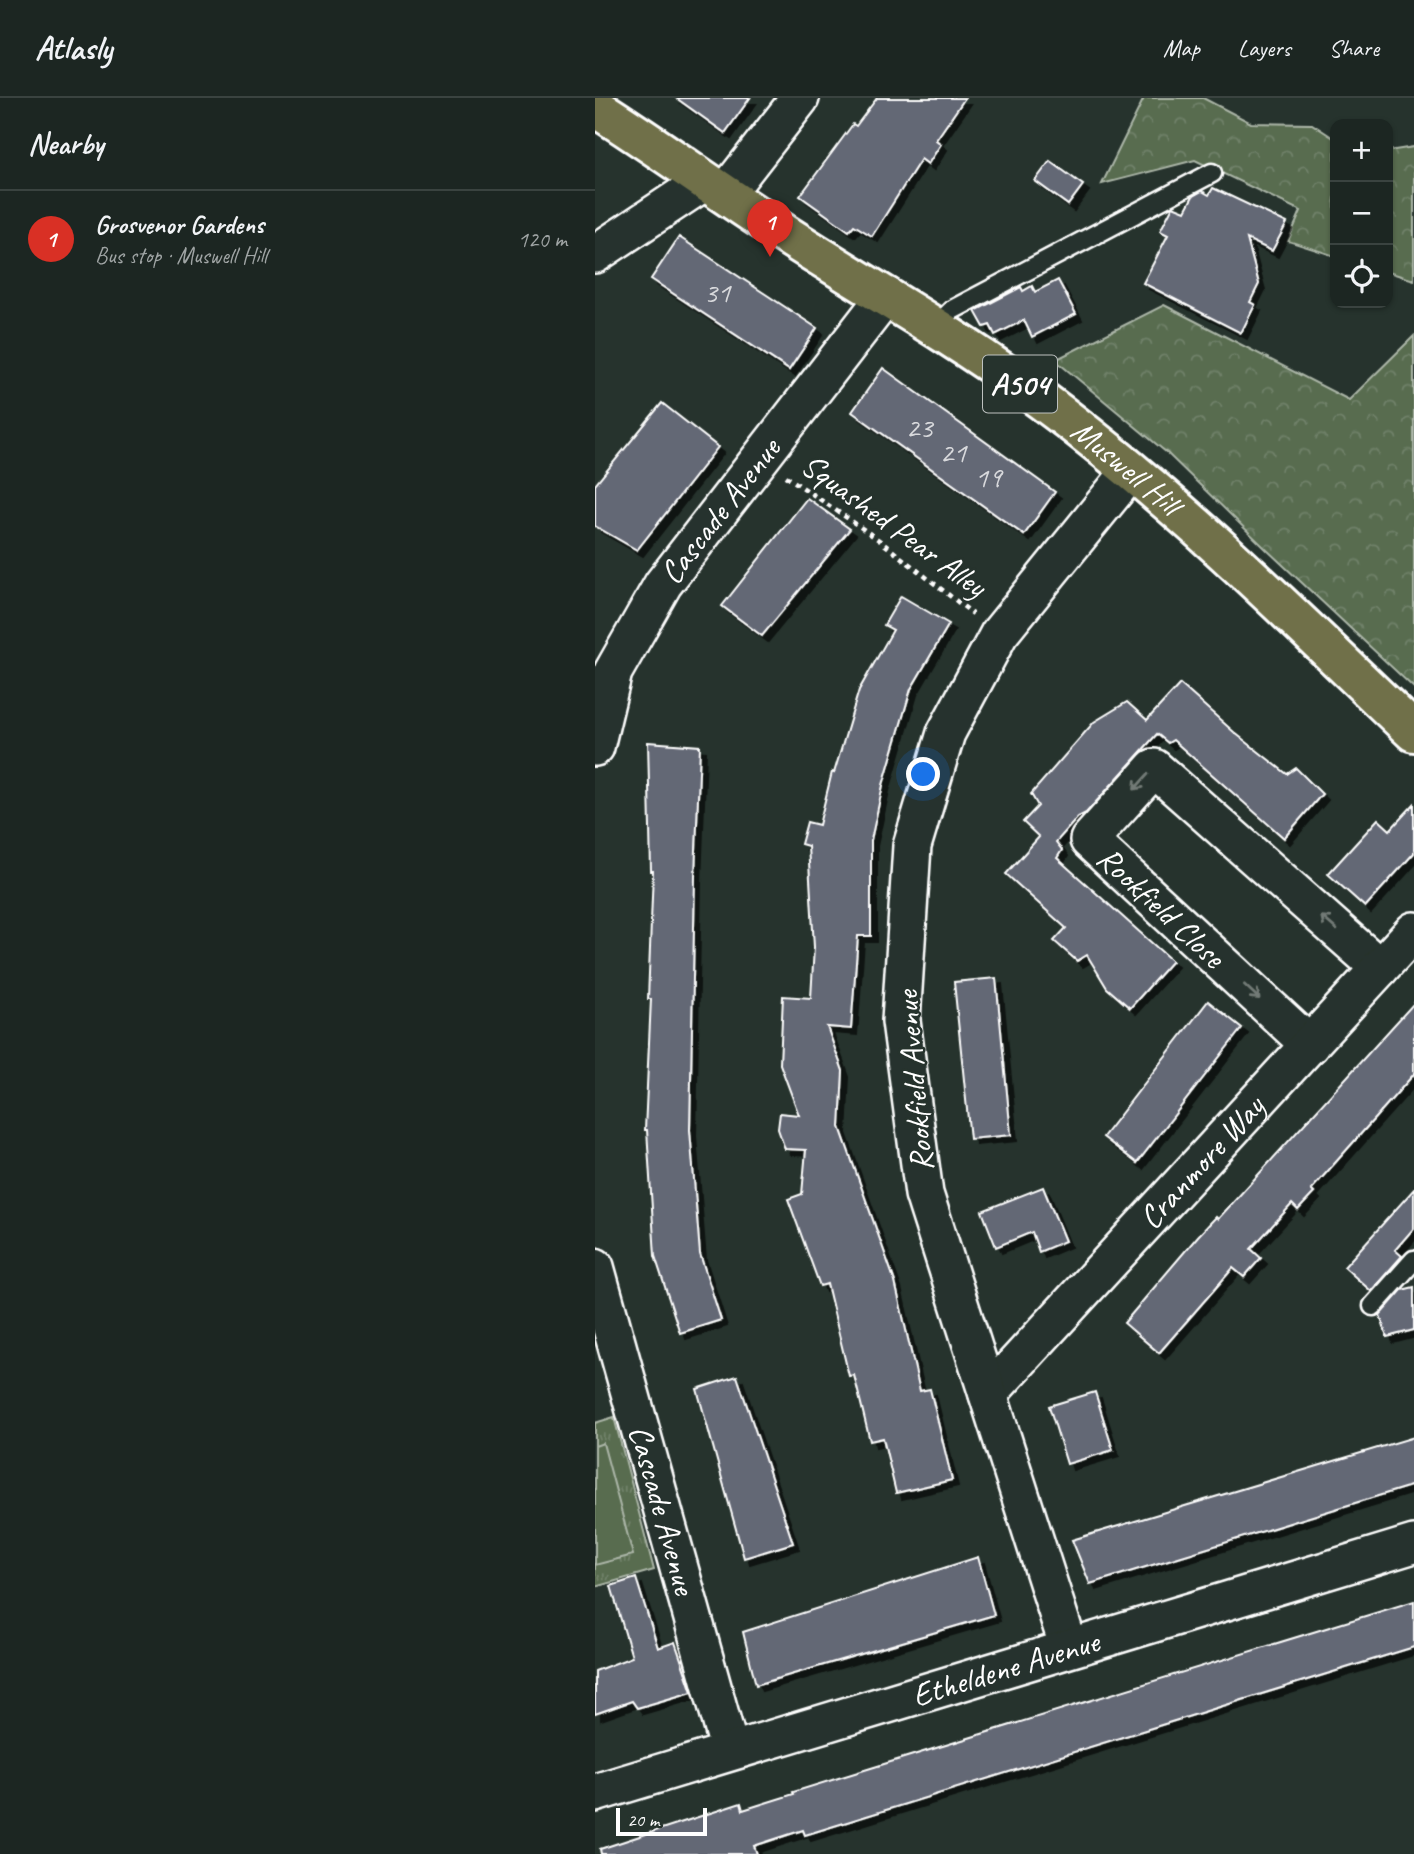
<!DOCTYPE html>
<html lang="en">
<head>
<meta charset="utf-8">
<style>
  :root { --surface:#1c2622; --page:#252e2a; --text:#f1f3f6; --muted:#a0a5a5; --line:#3a4340; --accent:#d93025 }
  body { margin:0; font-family:Caveat,sans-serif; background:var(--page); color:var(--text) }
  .controls { position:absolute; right:21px; top:21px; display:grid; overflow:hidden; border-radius:14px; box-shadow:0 2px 5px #0004 }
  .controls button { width:63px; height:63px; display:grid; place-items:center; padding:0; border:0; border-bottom:2px solid var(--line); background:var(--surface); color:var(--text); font:35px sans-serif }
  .scale { position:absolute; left:21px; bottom:18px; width:91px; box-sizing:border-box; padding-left:7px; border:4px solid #fff; border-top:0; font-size:19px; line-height:24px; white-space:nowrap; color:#fff; -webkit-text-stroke:5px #26332d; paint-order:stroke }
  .you { position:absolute; left:329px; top:677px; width:24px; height:24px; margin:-18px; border:5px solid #fff; border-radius:50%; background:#1a73e8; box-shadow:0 0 0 10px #1a73e833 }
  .badge { display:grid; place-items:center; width:46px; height:46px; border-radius:50%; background:var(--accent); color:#fff; font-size:23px; font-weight:700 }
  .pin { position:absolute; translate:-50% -58px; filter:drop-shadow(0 2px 4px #0008) }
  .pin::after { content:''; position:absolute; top:37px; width:24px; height:21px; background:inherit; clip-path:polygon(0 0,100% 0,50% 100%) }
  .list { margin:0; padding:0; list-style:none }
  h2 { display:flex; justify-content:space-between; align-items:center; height:91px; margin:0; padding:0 28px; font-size:30px }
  h2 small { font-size:23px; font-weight:400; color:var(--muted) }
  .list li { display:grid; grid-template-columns:46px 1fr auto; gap:21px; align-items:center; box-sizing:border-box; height:98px; padding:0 28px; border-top:2px solid var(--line) }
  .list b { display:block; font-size:26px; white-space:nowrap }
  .list p { margin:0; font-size:23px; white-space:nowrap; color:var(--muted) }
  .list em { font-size:23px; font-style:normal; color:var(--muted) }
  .icon { flex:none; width:38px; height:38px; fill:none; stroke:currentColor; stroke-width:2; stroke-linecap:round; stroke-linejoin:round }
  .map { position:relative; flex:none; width:819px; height:1756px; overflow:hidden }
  header { display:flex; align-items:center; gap:42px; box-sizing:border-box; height:98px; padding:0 35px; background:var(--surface); border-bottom:2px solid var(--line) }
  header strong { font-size:33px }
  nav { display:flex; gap:38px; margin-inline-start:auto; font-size:24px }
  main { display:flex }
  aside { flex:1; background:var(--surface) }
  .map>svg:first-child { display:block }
  .forest { fill:url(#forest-crowns); stroke:#acb6a8; stroke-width:2 }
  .park { fill:url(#park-tufts); stroke:#acb6a8; stroke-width:2 }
  .pitch { fill:#586c50; stroke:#acb6a8; stroke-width:2 }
  .building { fill:#646775; stroke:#fff; stroke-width:2; filter:url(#shadow) }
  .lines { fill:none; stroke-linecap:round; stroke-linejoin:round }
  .service-casing { stroke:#fff; stroke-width:23 }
  .minor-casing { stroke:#fff; stroke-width:42 }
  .primary-casing { stroke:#fff; stroke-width:44 }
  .path { stroke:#fff; stroke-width:4.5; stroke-dasharray:5 5; stroke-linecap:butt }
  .service { stroke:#26332d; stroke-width:18 }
  .minor { stroke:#26332d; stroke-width:37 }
  .primary { stroke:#70704a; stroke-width:38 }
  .oneway { stroke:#727a76 }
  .labels { text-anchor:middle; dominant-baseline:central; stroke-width:5; stroke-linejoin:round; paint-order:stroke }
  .number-label { font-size:30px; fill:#d8d9dc }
  .shield { fill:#26332d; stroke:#bec2c0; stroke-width:2 }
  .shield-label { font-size:32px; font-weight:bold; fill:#fff }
  .street-label { font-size:33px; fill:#fff; stroke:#26332d }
</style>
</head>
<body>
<header>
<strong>Atlasly</strong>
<nav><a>Map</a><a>Layers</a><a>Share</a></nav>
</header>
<main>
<aside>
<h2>Nearby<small></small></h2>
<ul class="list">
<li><span class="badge">1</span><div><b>Grosvenor Gardens</b><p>Bus stop · Muswell Hill</p></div><em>120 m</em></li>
</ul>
</aside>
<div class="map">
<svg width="819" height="1756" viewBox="0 0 819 1756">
  <defs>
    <pattern id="forest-crowns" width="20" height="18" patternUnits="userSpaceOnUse" patternTransform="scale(1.75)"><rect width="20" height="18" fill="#586c50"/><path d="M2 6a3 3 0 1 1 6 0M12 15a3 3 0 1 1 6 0" fill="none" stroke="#71826a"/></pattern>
    <pattern id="park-tufts" width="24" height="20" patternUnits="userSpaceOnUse" patternTransform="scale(1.75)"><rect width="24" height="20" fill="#586c50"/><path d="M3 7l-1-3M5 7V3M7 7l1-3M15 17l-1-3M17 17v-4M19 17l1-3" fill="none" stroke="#71826a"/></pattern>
    <filter id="shadow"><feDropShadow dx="6" dy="6" stdDeviation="0" flood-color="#0009"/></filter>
  </defs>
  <rect width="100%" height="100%" fill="#26332d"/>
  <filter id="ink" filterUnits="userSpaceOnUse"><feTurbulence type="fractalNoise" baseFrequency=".0143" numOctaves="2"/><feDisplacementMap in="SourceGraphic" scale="14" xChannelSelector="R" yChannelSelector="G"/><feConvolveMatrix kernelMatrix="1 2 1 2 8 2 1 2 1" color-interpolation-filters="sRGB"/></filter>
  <g filter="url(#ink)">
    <g class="forest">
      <polygon points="549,0 608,0 656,25 717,26 740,41 740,158 693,143 706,113 600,62 507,86"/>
      <polygon points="819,49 819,182 793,174 793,53"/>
      <polygon points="569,207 754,302 819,238 819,590 672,452 572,355 460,262"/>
    </g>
    <polygon class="park" points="19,1319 59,1472 0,1489 0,1325"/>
    <polygon class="pitch" points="8,1345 38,1457 0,1467 0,1348"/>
    <g class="building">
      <polygon points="81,0 155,0 130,35"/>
      <polygon points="282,0 370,0 341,42 346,46 333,66 326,61 277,138 259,127 254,133 205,98 258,26 261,28"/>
      <polygon points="455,63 488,87 473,107 440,83"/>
      <polygon points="618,90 692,125 677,153 652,141 664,186 655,204 660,207 646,235 548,185 573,137 565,133 578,108 590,113 598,98 607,93 614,97"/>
      <polygon points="84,139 222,230 194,272 56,181"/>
      <polygon points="463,182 481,216 437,239 429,222 400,237 395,227 389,229 380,213 426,189 428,193 437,188 440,194"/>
      <polygon points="288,270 460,394 429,437 257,314"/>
      <polygon points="67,305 123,349 42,452 0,428 0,387"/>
      <polygon points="212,400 255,431 167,538 127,508"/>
      <polygon points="306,498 354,526 316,591 288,687 276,742 276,838 263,838 256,931 232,929 248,973 245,1029 300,1184 325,1293 335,1291 357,1382 301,1395 288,1340 275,1343 259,1277 254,1278 232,1186 225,1188 193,1101 207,1096 211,1052 190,1051 183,1031 185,1015 204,1017 185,966 188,898 216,900 219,849 213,748 206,746 212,724 224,727 237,674 239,675 264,592 298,532 289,527"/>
      <polygon points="585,586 640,635 692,676 701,670 727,696 689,740 578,642 573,645 562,636 491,715 483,719 461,744 467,752 462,760 577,863 535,910 512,890 492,857 482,863 459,843 471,830 411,776 444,739 428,724 443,708 436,696 499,624 532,604 552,622"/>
      <polygon points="53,644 105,648 100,778 95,1032 105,1156 126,1222 85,1235 60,1158 52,1032 50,1032 56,901 53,901 58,773 56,773"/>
      <polygon points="819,706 819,755 770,809 733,776 783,721 795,732"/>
      <polygon points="401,880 416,1037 375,1041 359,884"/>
      <polygon points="613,903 647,930 542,1065 508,1039"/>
      <polygon points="819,905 819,976 716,1092 719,1095 703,1112 697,1106 656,1151 666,1160 649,1179 638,1170 564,1255 529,1225 603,1138 621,1119 623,1121"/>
      <polygon points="448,1089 470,1143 444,1154 437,1134 401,1149 387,1113"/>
      <polygon points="819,1091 819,1130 800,1152 807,1158 776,1193 749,1169"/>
      <polygon points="819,1189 819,1232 792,1239 785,1217 807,1192"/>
      <polygon points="142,1278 198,1445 149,1460 102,1291"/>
      <polygon points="500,1294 518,1352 472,1366 454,1308"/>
      <polygon points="819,1339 819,1387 495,1486 477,1442"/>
      <polygon points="383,1459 399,1517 161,1587 148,1534"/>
      <polygon points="41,1480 63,1550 80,1544 97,1594 42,1610 37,1603 0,1616 0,1573 37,1559 16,1488"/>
      <polygon points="819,1503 819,1549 210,1737 208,1732 159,1748 162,1756 6,1756 5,1751 146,1705 148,1712 170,1705 199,1696 198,1694"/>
    </g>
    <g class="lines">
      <defs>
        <g id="service">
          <polyline points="341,228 357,212 617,75"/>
          <polyline points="778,1208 819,1162"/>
        </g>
        <g id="minor">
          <polyline points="130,96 205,0"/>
          <polyline points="0,156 110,83"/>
          <path id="s1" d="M0,649l18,-75 50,-88 223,-288"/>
          <polyline points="715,947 494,742 559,670 785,870"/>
          <path id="s2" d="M0,1169l135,484"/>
          <path id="s3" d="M393,1296l426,-463"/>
          <polyline points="474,1550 329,1096 306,923 317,748 351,635 404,536 536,373"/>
          <path id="s4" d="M0,1695l819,-249"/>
        </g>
        <g id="primary">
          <path id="s5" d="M0,9c63,40 123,84 185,124 82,53 167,100 245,157 141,101 264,225 389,344"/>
        </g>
      </defs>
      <use href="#service" class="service-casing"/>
      <use href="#minor" class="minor-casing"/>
      <use href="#primary" class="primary-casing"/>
      <polyline class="path" points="191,378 284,442 378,516"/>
      <use href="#service" class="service"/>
      <use href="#minor" class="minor"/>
      <use href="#primary" class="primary"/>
    </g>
    <defs><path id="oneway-shaft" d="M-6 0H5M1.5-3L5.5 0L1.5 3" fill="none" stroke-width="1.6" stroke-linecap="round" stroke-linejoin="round" transform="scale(1.75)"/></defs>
    <g class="oneway">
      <use href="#oneway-shaft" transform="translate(546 684) rotate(132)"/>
      <use href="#oneway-shaft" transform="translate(734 825) rotate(-139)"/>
      <use href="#oneway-shaft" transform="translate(657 894) rotate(43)"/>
    </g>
  </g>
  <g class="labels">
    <g class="number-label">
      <text x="122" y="194">31</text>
      <text x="324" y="329">23</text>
      <text x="358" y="354">21</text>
      <text x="393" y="379">19</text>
    </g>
    <rect class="shield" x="388" y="257.5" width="74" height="57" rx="5"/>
    <g class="shield-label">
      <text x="425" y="286">A504</text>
    </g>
    <g class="street-label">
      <text stroke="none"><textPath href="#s5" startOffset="642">Muswell Hill</textPath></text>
      <text stroke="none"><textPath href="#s1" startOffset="271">Cascade Avenue</textPath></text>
      <text transform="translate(299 427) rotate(36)">Squashed Pear Alley</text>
      <text transform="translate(566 809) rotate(43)">Rookfield Close</text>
      <text transform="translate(319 983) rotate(-95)">Rookfield Avenue</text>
      <text stroke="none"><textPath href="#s3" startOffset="315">Cranmore Way</textPath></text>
      <text stroke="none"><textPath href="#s2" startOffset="252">Cascade Avenue</textPath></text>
      <text stroke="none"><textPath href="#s4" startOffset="429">Etheldene Avenue</textPath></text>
    </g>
  </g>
</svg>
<div class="controls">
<button>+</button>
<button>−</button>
<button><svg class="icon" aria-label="locate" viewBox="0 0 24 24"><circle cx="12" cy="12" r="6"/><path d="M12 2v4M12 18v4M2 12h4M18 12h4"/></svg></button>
</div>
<div class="scale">20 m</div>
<div class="you"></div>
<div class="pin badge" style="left:175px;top:159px">1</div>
</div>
</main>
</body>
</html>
